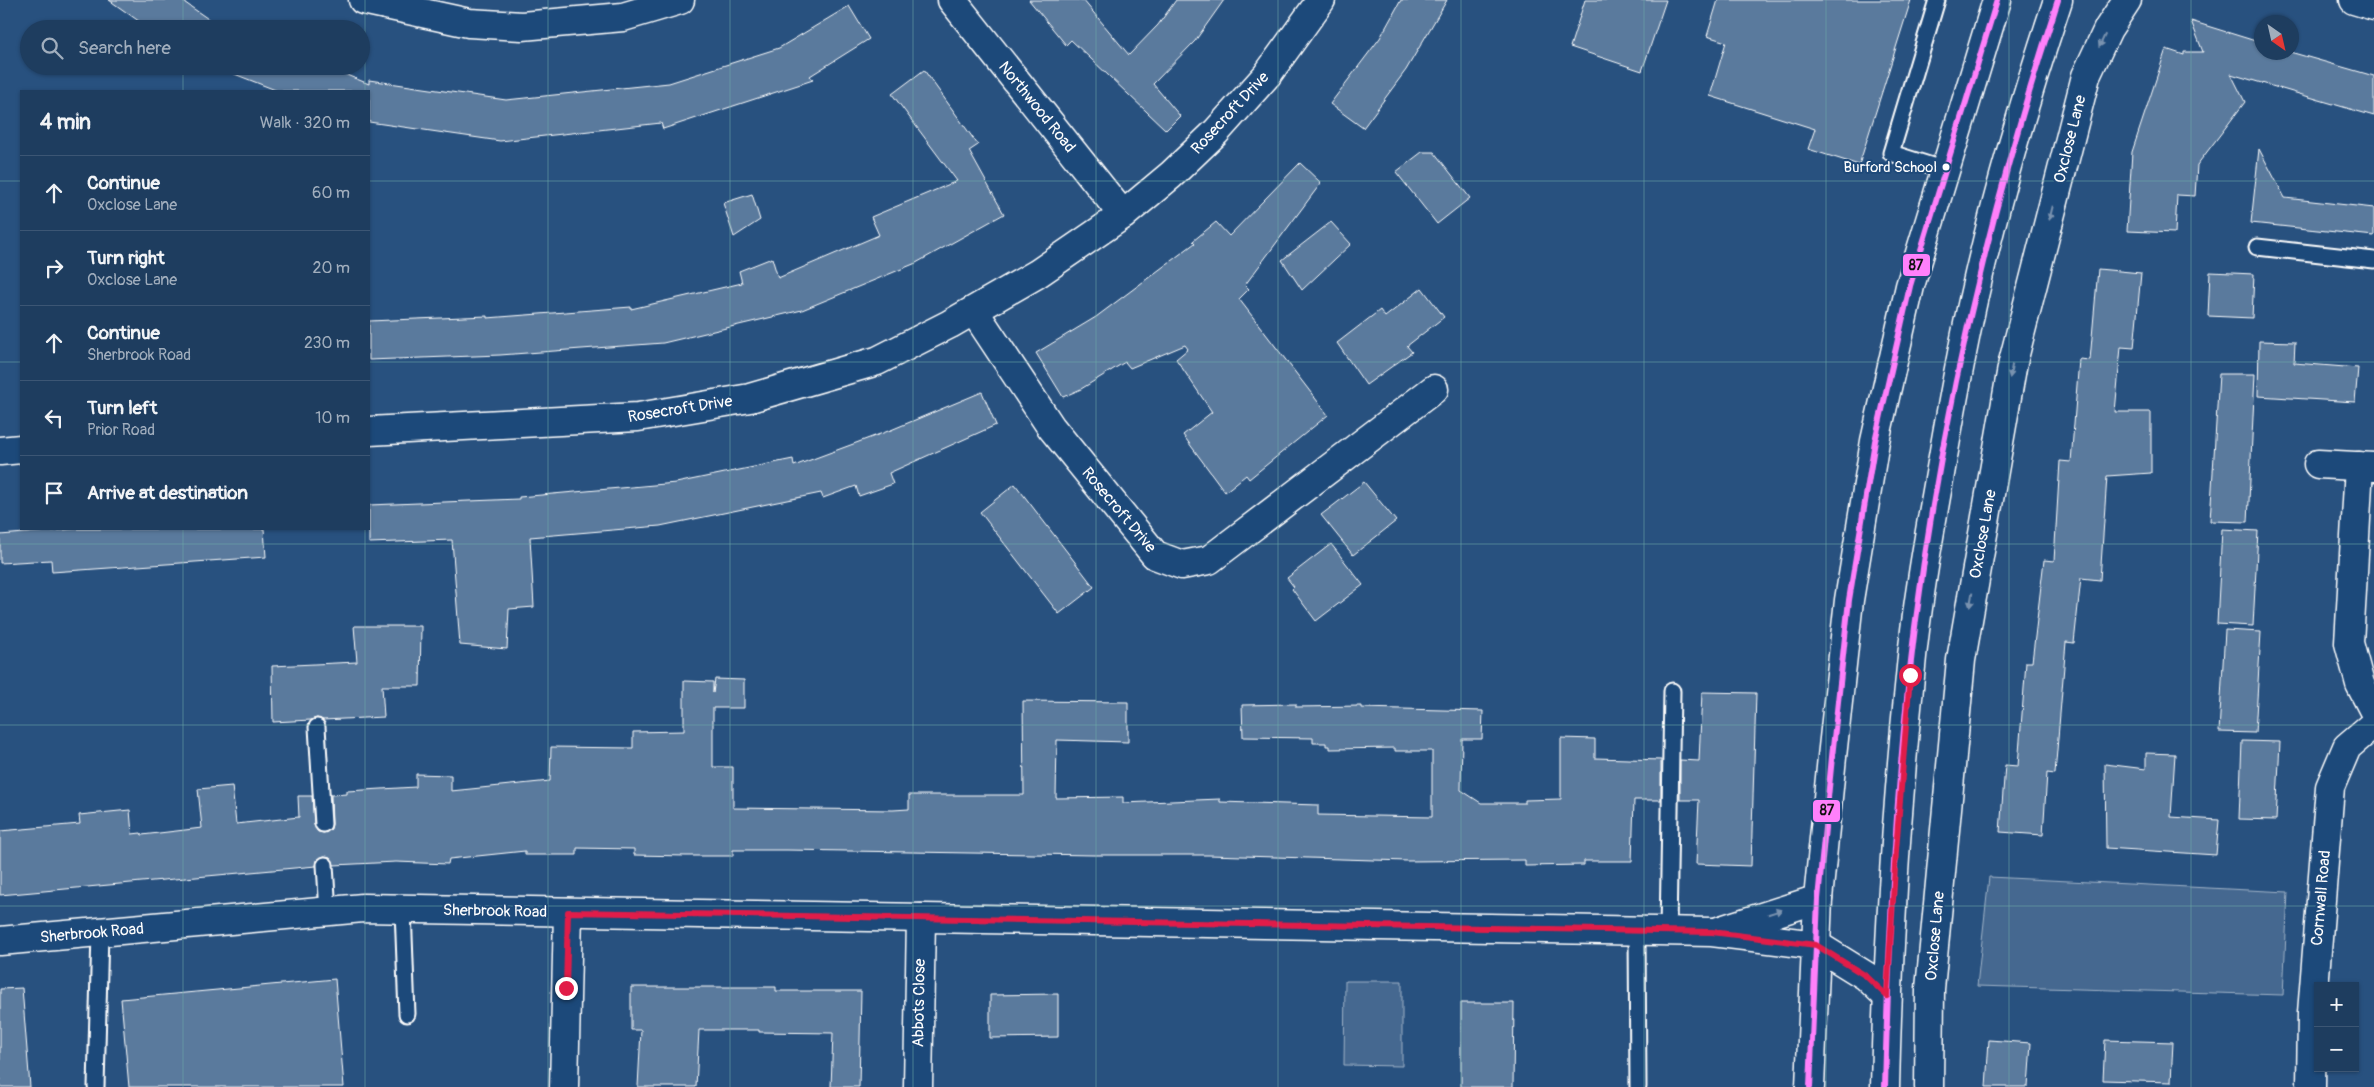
<!DOCTYPE html>
<html lang="en">
<head>
<meta charset="utf-8">
<style>
  :root { --surface:#1e3d5f; --page:#264465; --text:#f1f3f6; --muted:#a1aebd; --line:#3c5674 }
  body { margin:0; font-family:Pangolin,sans-serif; background:var(--page); color:var(--text) }
  .controls { position:absolute; right:15px; bottom:15px; display:grid; overflow:hidden; border-radius:0px; box-shadow:0 1px 4px #0004 }
  .controls button { width:45px; height:45px; display:grid; place-items:center; padding:0; border:0; border-bottom:1px solid var(--line); background:var(--surface); color:var(--text); font:25px sans-serif }
  .compass { position:absolute; left:2254px; top:15px; width:45px; height:45px; border-radius:50%; background:var(--surface); box-shadow:0 1px 4px #0004; rotate:146deg }
  .stop { position:absolute; width:15px; height:15px; margin:-11px; border:4px solid #e11d48; border-radius:50%; background:#fff }
  .stop.end { background:#e11d48; border-color:#fff; box-shadow:0 1px 5px #0008 }
  .list { margin:0; padding:0; list-style:none }
  h2 { display:flex; justify-content:space-between; align-items:center; height:65px; margin:0; padding:0 20px; font-size:21px }
  h2 small { font-size:16px; font-weight:400; color:var(--muted) }
  .list li { display:grid; grid-template-columns:32px 1fr auto; gap:15px; align-items:center; box-sizing:border-box; height:75px; padding:0 20px; border-top:1px solid var(--line) }
  .list b { display:block; font-size:19px; white-space:nowrap }
  .list p { margin:0; font-size:16px; white-space:nowrap; color:var(--muted) }
  .list em { font-size:16px; font-style:normal; color:var(--muted) }
  .icon { flex:none; width:28px; height:28px; fill:none; stroke:currentColor; stroke-width:2; stroke-linecap:round; stroke-linejoin:round }
  .map { position:relative; flex:none; width:2374px; height:1087px; overflow:hidden }
  .search { position:absolute; background:var(--surface); box-shadow:0 1px 4px #0004; left:20px; top:20px; width:350px; height:55px; display:flex; align-items:center; gap:12px; box-sizing:border-box; padding:0 18px; border-radius:28px; color:var(--muted); font-size:19px }
  .panel { position:absolute; background:var(--surface); box-shadow:0 1px 4px #0004; left:20px; top:90px; width:350px; height:440px; border-radius:0px }
  .map>svg:first-child { display:block }
  .green { fill:#446890; stroke:#a2b4c8 }
  .building { fill:#5a7a9d; stroke:#fff }
  .lines { fill:none; stroke-linecap:round; stroke-linejoin:round }
  .lane-casing { stroke:#fff; stroke-width:19 }
  .street-casing { stroke:#fff; stroke-width:31 }
  .secondary-casing { stroke:#fff; stroke-width:31 }
  .lane { stroke:#1f4a7a; stroke-width:15 }
  .street { stroke:#1f4a7a; stroke-width:28 }
  .secondary { stroke:#1f4a7a; stroke-width:28 }
  .bus-1-casing { stroke:#1f4a7a; stroke-width:10 }
  .bus-1 { stroke:#ff80fb; stroke-width:6 }
  .oneway { fill:#7992af }
  .route { stroke:#e11d48; stroke-width:6 }
  .grid { fill:none; stroke:#6fada8; stroke-width:1; stroke-opacity:0.55 }
  .bus-dot { fill:#fff; stroke:#1f4a7a; stroke-width:2 }
  .labels { text-anchor:middle; dominant-baseline:central; stroke-width:4; stroke-linejoin:round; paint-order:stroke }
  .bus-label { font-size:15px; fill:#fff; stroke:#1f4a7a; text-anchor:end }
  .street-label { font-size:16px; fill:#fff; stroke:#1f4a7a }
  .line-badge { stroke:#1f4a7a; stroke-width:2 }
  .pale-badge-label { font-size:14px; text-anchor:middle; font-weight:bold; fill:#111 }
</style>
</head>
<body>
<div class="map">
<svg width="2374" height="1087" viewBox="0 0 2374 1087">
  <rect width="100%" height="100%" fill="#28517f"/>
  <filter id="ink" filterUnits="userSpaceOnUse"><feTurbulence type="fractalNoise" baseFrequency=".02" numOctaves="2"/><feDisplacementMap in="SourceGraphic" scale="10" xChannelSelector="R" yChannelSelector="G"/><feConvolveMatrix kernelMatrix="1 2 1 2 8 2 1 2 1" color-interpolation-filters="sRGB"/></filter>
  <g filter="url(#ink)">
    <g class="green">
      <polygon points="1989,877 2288,892 2283,995 1977,986"/>
      <polygon points="1345,981 1402,981 1402,1066 1344,1065"/>
    </g>
    <g class="building">
      <polygon points="109,0 181,0 214,23 229,29 150,29"/>
      <polygon points="1029,0 1083,0 1129,55 1158,25 1176,0 1224,0 1195,41 1153,84 1180,116 1166,130 1071,40 1066,45"/>
      <polygon points="1401,0 1447,0 1406,70 1363,128 1330,104 1380,38"/>
      <polygon points="1585,0 1666,0 1642,71 1570,47"/>
      <polygon points="1718,0 1911,0 1859,165 1808,149 1815,129 1710,96 1726,42 1707,36"/>
      <polygon points="849,6 869,39 810,76 813,80 663,129 661,123 500,141 369,122 369,91 278,91 214,66 324,66 369,84 369,80 506,100 669,83 779,48"/>
      <polygon points="2191,21 2262,43 2262,52 2290,52 2374,76 2374,116 2231,74 2245,102 2197,165 2195,196 2177,195 2175,233 2127,231 2132,152 2166,49 2184,55 2184,52 2203,52"/>
      <polygon points="924,70 978,145 969,151 1004,214 916,263 802,310 663,343 500,355 369,360 369,321 487,316 487,318 631,307 631,309 742,283 739,271 772,258 778,278 879,235 871,217 957,181 892,94"/>
      <polygon points="2259,149 2285,198 2374,208 2374,236 2251,223"/>
      <polygon points="1422,152 1434,152 1470,198 1437,224 1396,172"/>
      <polygon points="1300,163 1321,183 1245,285 1249,289 1239,299 1328,415 1249,479 1246,475 1225,492 1183,435 1212,412 1176,359 1188,349 1185,345 1130,368 1125,362 1081,389 1063,397 1036,353 1096,317 1195,243 1193,241 1216,222 1229,236"/>
      <polygon points="752,194 760,220 734,237 723,203"/>
      <polygon points="1331,222 1351,244 1302,290 1282,260"/>
      <polygon points="2098,269 2141,273 2134,348 2121,347 2115,412 2151,412 2151,473 2107,476 2100,580 2081,578 2074,643 2066,642 2055,774 2047,773 2043,835 2000,832 2005,765 2018,766 2026,662 2032,662 2044,560 2054,561 2060,461 2071,462 2079,359 2090,360"/>
      <polygon points="2210,272 2254,274 2252,318 2208,316"/>
      <polygon points="1422,288 1444,317 1407,346 1412,352 1366,385 1337,343 1380,310 1385,317"/>
      <polygon points="2259,341 2295,342 2294,363 2358,368 2355,402 2258,396"/>
      <polygon points="2219,374 2255,374 2248,522 2210,521"/>
      <polygon points="982,392 996,425 889,473 893,484 859,496 856,486 823,498 821,493 660,526 530,537 534,607 509,609 507,649 460,645 452,540 369,543 369,505 519,499 519,497 676,483 793,459 794,466 891,430"/>
      <polygon points="1364,482 1396,521 1353,555 1321,515"/>
      <polygon points="1015,484 1094,587 1059,614 980,512"/>
      <polygon points="75,529 264,529 266,557 52,572 51,560 0,563 0,535"/>
      <polygon points="2222,529 2258,531 2253,626 2217,624"/>
      <polygon points="1331,544 1363,585 1316,621 1292,589 1294,587 1287,578"/>
      <polygon points="354,626 421,626 420,686 382,686 384,717 323,720 317,718 311,720 273,722 272,666 357,662"/>
      <polygon points="2225,630 2261,632 2255,733 2219,732"/>
      <polygon points="715,679 744,680 744,708 713,708 713,767 733,767 733,808 893,810 909,809 909,795 1024,795 1023,701 1128,702 1128,742 1057,740 1056,798 1123,797 1123,803 1220,799 1220,802 1318,805 1318,815 1432,817 1432,751 1395,751 1395,748 1330,749 1330,746 1326,746 1326,743 1313,743 1313,738 1243,737 1242,705 1296,704 1296,707 1361,706 1361,708 1483,711 1482,739 1462,739 1461,790 1481,803 1525,803 1525,800 1561,799 1561,738 1595,739 1595,758 1661,760 1661,800 1634,800 1632,861 1584,861 1584,865 1525,866 1525,860 1407,861 1209,855 1094,855 787,850 733,850 733,856 686,856 634,855 634,849 577,848 577,855 525,855 525,851 449,859 448,864 396,862 334,865 330,857 324,856 317,860 316,866 0,895 0,831 80,824 79,815 130,810 132,834 141,833 142,835 202,828 198,789 232,786 236,824 299,817 298,796 312,796 314,825 318,832 324,833 331,829 332,824 331,795 347,794 347,791 416,787 416,774 451,775 451,791 550,781 551,747 633,748 633,732 684,731 684,681 713,682 713,693"/>
      <polygon points="1702,692 1756,693 1751,866 1696,864 1699,800 1680,800 1680,760 1699,761"/>
      <polygon points="2242,741 2280,742 2276,820 2239,819"/>
      <polygon points="2146,753 2175,754 2171,817 2219,820 2216,855 2106,848 2105,764 2146,769"/>
      <polygon points="335,979 344,1087 129,1087 121,999"/>
      <polygon points="631,987 776,987 776,991 861,991 859,1087 831,1087 833,1033 759,1032 759,1030 699,1030 696,1087 638,1087 641,1030 631,1030"/>
      <polygon points="22,988 30,1087 0,1087 0,989"/>
      <polygon points="1058,994 1058,1037 990,1038 990,995"/>
      <polygon points="1461,1003 1514,1003 1513,1087 1461,1087"/>
      <polygon points="1989,1040 2031,1043 2028,1087 1986,1087"/>
      <polygon points="2105,1040 2173,1042 2171,1082 2103,1080"/>
    </g>
    <g class="lines">
      <defs>
        <g id="lane">
          <polyline points="1937,0 1891,153 1945,170"/>
          <polyline points="2257,247 2374,260"/>
          <polyline points="317,727 323,824"/>
          <polyline points="325,865 328,912"/>
          <polyline points="403,910 407,1014"/>
          <polyline points="1637,931 1638,1087"/>
          <polyline points="1668,932 1672,691"/>
          <polyline points="96,1087 100,932"/>
        </g>
        <g id="street">
          <polyline points="363,0 469,23 522,26 623,17 680,0"/>
          <polyline points="952,0 1123,215"/>
          <polyline points="2354,0 2374,6"/>
          <polyline points="974,311 1051,427 1155,555 1182,565 1209,560 1434,389"/>
          <polyline points="369,431 638,417 750,398 877,361 950,324 1037,274 1123,215 1171,175 1216,132 1267,75 1321,0"/>
          <polyline points="0,451 21,449"/>
          <polyline points="2318,464 2374,467"/>
          <polyline points="2359,466 2349,643 2360,684 2374,711"/>
          <polyline points="1721,930 1818,899"/>
          <polyline points="0,941 363,908 1712,932 1816,945"/>
          <polyline points="564,1087 568,912"/>
          <polyline points="918,1087 921,918"/>
          <polyline points="1929,1087 1930,989 1961,660 2013,362 2086,76 2108,29 2127,0"/>
          <polyline points="2311,1087 2312,1013 2330,787 2347,747 2374,724"/>
        </g>
        <g id="secondary">
          <polyline points="1816,945 1866,976 1887,996"/>
          <polyline points="1810,1087 1818,899 1832,757 1849,600 1875,441 1910,286 1997,0"/>
          <path d="M1885,1087c3,-137 11,-274 25,-410 6,-68 18,-136 30,-203 11,-64 22,-128 37,-191 22,-96 50,-190 81,-283"/>
        </g>
      </defs>
      <use href="#lane" class="lane-casing"/>
      <use href="#street" class="street-casing"/>
      <use href="#secondary" class="secondary-casing"/>
      <use href="#lane" class="lane"/>
      <use href="#street" class="street"/>
      <use href="#secondary" class="secondary"/>
      <defs>
        <g id="bus-1">
          <polyline points="1810,1087 1818,899 1832,757 1849,600 1875,441 1910,286 1997,0"/>
          <path d="M1885,1087c4,-153 11,-307 30,-460 27,-213 76,-423 143,-627"/>
        </g>
      </defs>
      <use href="#bus-1" class="bus-1-casing"/>
      <use href="#bus-1" class="bus-1"/>
    </g>
    <defs><path id="oneway-solid" d="M-6-.8H1V-3.2L6.5 0L1 3.2V.8H-6Z" transform="scale(1.25)"/></defs>
    <g class="oneway">
      <use href="#oneway-solid" transform="translate(2102 41) rotate(115)"/>
      <use href="#oneway-solid" transform="translate(2051 213) rotate(104)"/>
      <use href="#oneway-solid" transform="translate(2011 371) rotate(100)"/>
      <use href="#oneway-solid" transform="translate(1971 600) rotate(100)"/>
      <use href="#oneway-solid" transform="translate(1775 912) rotate(-18)"/>
    </g>
  </g>
  <g class="lines" filter="url(#ink)">
    <polyline class="route" points="566,988 568,912 1712,932 1816,945 1866,976 1887,996 1896,850 1910,675"/>
  </g>
  <path class="grid" d="M183,0v29M365,0v91M548,0v1087M730,0v1087M913,0v1087M1096,0v1087M1278,0v1087M1461,0v1087M1644,0v1087M1826,0v1087M2009,0v1087M2191,0v1087M183,66v25M0,181h21M369,181h2005M0,362h21M369,362h2005M183,529v558M365,529v558M0,544h2374M0,725h2374M0,906h2374"/>
  <circle class="bus-dot" cx="1946" cy="167" r="4.5"/>
  <g class="labels">
    <g class="bus-label">
      <text x="1937" y="167">Burford School</text>
    </g>
    <g class="street-label">
      <text transform="translate(1037 107) rotate(51)">Northwood Road</text>
      <text transform="translate(1230 113) rotate(-47)">Rosecroft Drive</text>
      <text transform="translate(2070 139) rotate(-76)">Oxclose Lane</text>
      <text transform="translate(680 409) rotate(-9)">Rosecroft Drive</text>
      <text transform="translate(1119 510) rotate(50)">Rosecroft Drive</text>
      <text transform="translate(1983 534) rotate(-80)">Oxclose Lane</text>
      <text transform="translate(2321 898) rotate(-85)">Cornwall Road</text>
      <text transform="translate(495 911) rotate(1)">Sherbrook Road</text>
      <text transform="translate(92 933) rotate(-5)">Sherbrook Road</text>
      <text transform="translate(1935 936) rotate(-85)">Oxclose Lane</text>
      <text transform="translate(919 1003) rotate(-89)">Abbots Close</text>
    </g>
  </g>
  <g class="line-badge">
    <rect x="1902" y="253" width="29" height="24" rx="5" fill="#ff80fb"/>
    <rect x="1812" y="799" width="29" height="24" rx="5" fill="#ff80fb"/>
  </g>
  <g class="pale-badge-label">
    <text x="1916" y="270">87</text>
    <text x="1827" y="815">87</text>
  </g>
</svg>
<div class="controls">
<button>+</button>
<button>−</button>
</div>
<svg class="compass" viewBox="-18 -18 36 36"><path d="M0-13l5 13h-10z" fill="#e53935"/><path d="M0 13l5-13h-10z" fill="#a1aebd"/></svg>
<div class="stop" style="left:1910px;top:675px"></div>
<div class="stop end" style="left:566px;top:988px"></div>
<div class="search"><svg class="icon" aria-label="search" viewBox="0 0 24 24"><circle cx="10" cy="10" r="6"/><path d="M15 15l6 6"/></svg>Search here</div>
<section class="panel">
<h2>4 min<small>Walk · 320 m</small></h2>
<ul class="list">
<li><svg class="icon" aria-label="ahead" viewBox="0 0 24 24"><path d="M12 20V5M6 11l6-6 6 6"/></svg><div><b>Continue</b><p>Oxclose Lane</p></div><em>60 m</em></li>
<li><svg class="icon" aria-label="right" viewBox="0 0 24 24"><path d="M7 20v-9h11M14 6l5 5-5 5"/></svg><div><b>Turn right</b><p>Oxclose Lane</p></div><em>20 m</em></li>
<li><svg class="icon" aria-label="ahead" viewBox="0 0 24 24"><path d="M12 20V5M6 11l6-6 6 6"/></svg><div><b>Continue</b><p>Sherbrook Road</p></div><em>230 m</em></li>
<li><svg class="icon" aria-label="left" viewBox="0 0 24 24"><path d="M17 20v-9H6M10 6l-5 5 5 5"/></svg><div><b>Turn left</b><p>Prior Road</p></div><em>10 m</em></li>
<li><svg class="icon" aria-label="arrive" viewBox="0 0 24 24"><path d="M6 21V4h12l-3 4 3 4H6"/></svg><div><b>Arrive at destination</b></div></li>
</ul>
</section>
</div>
</body>
</html>
